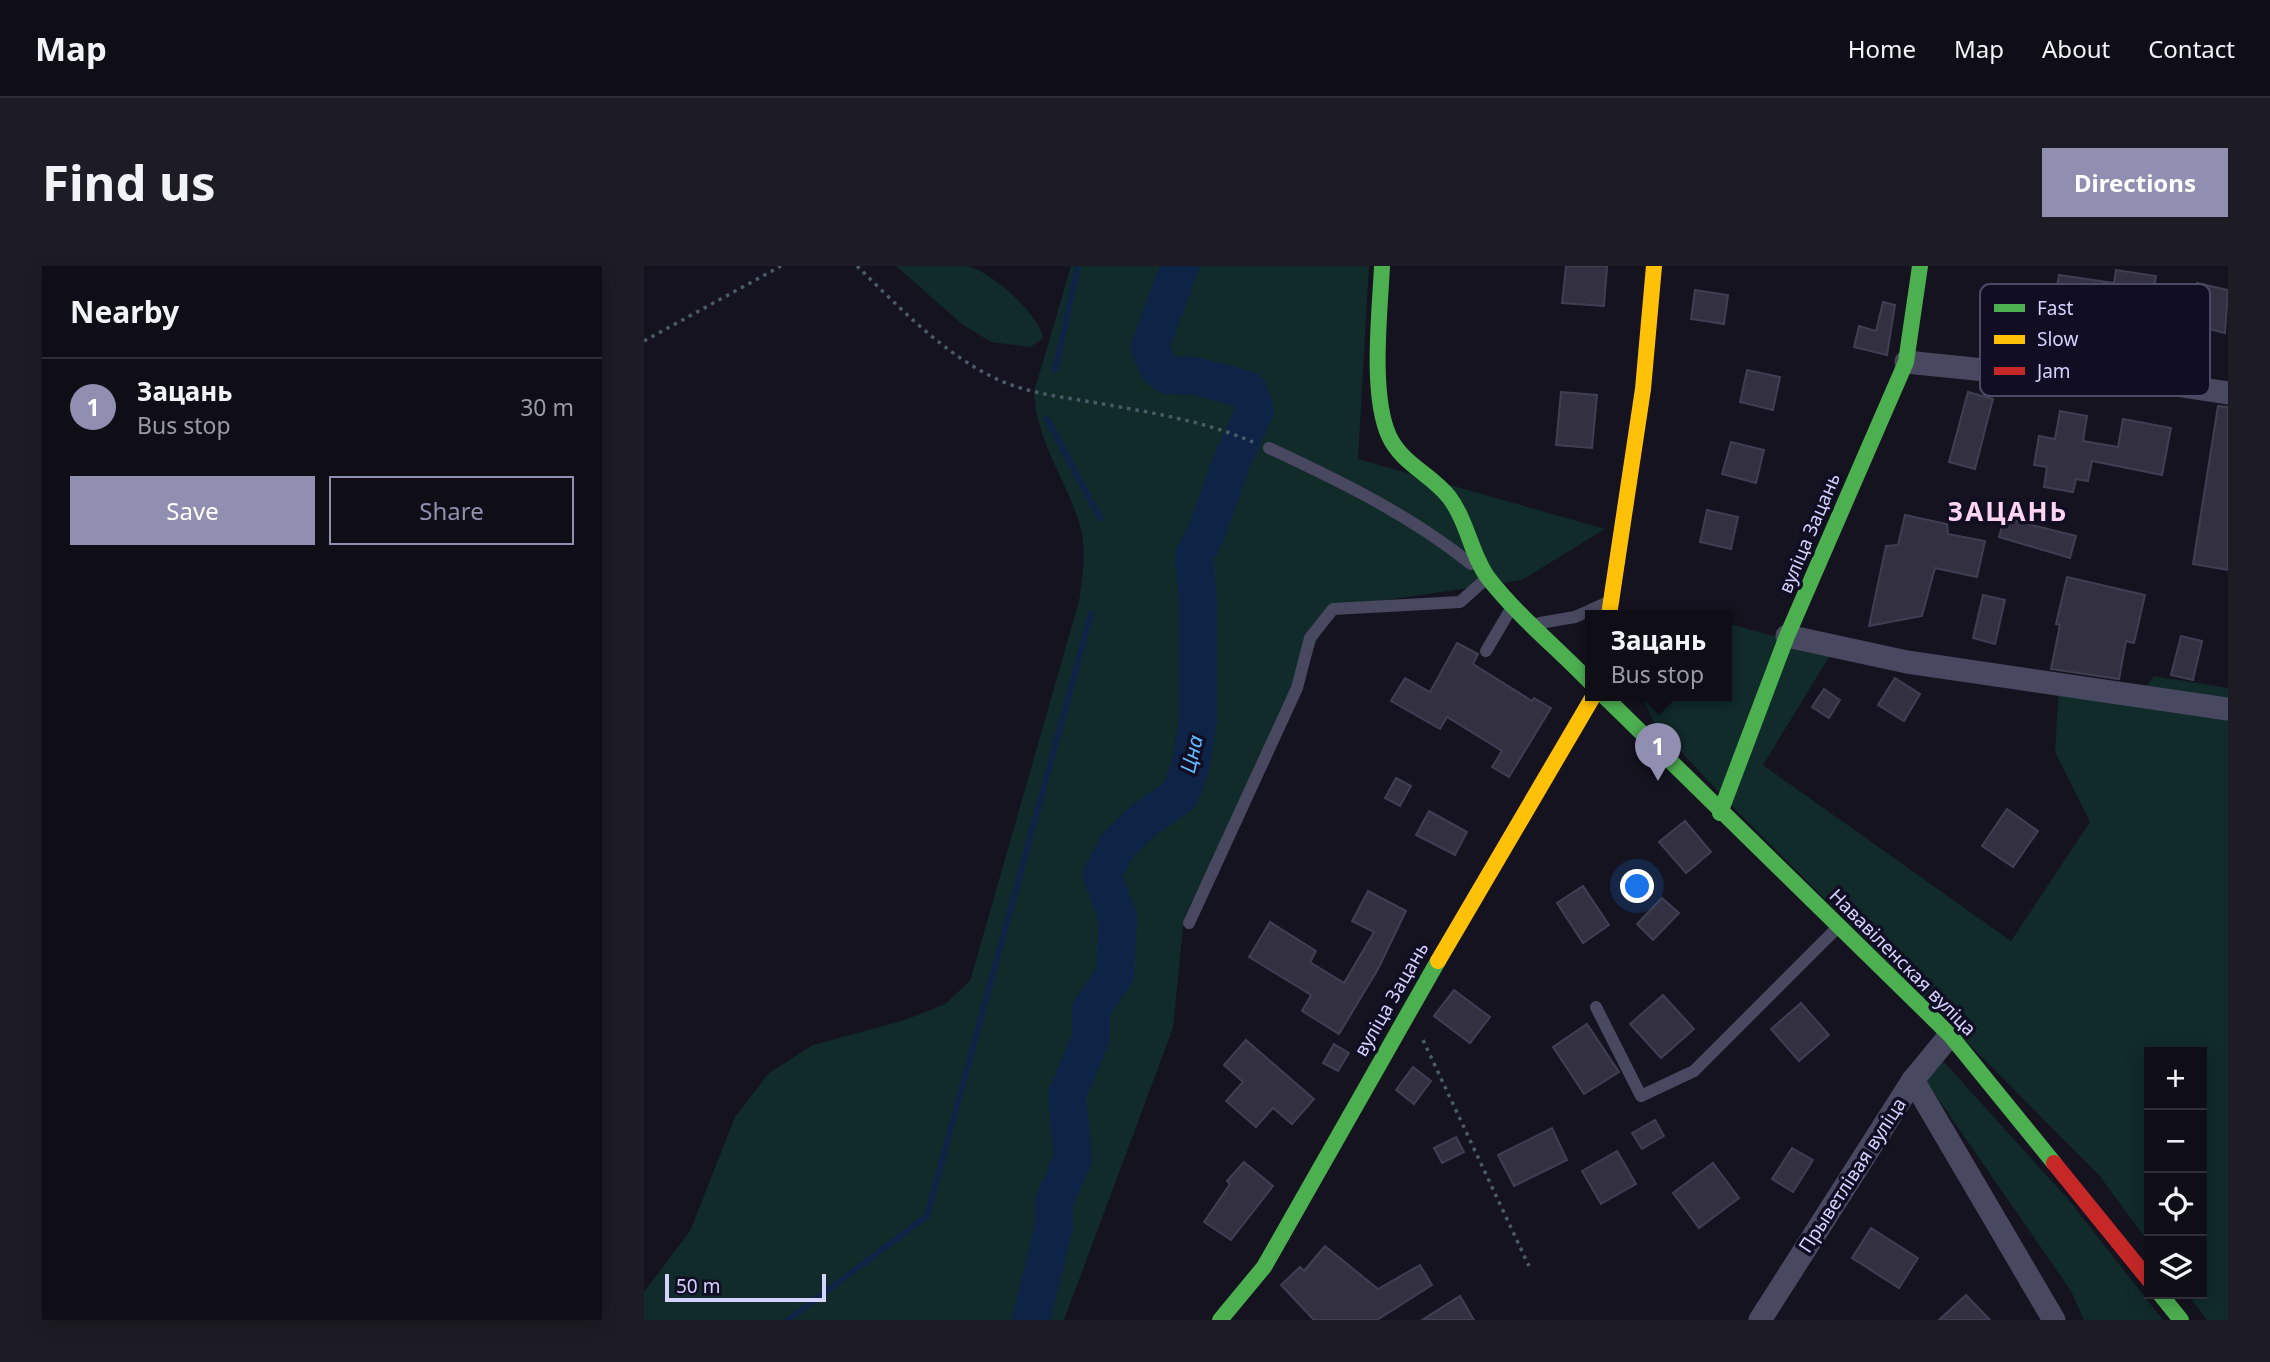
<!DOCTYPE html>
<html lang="en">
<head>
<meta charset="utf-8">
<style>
  :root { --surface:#0f0e17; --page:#1d1c24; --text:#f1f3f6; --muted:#9b9ca1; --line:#2f2e36; --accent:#918fb1 }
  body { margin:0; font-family:"Noto Sans",sans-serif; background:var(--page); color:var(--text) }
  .controls { position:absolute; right:21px; bottom:21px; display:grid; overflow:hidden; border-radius:0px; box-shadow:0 4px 18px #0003 }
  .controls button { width:63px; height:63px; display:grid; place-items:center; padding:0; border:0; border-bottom:2px solid var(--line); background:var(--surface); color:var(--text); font:35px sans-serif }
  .scale { position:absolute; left:21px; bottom:18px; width:161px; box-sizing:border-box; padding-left:7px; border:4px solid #d5d2ff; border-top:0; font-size:19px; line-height:24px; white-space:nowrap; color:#d5d2ff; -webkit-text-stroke:5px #110e24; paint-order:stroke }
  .you { position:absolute; left:994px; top:621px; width:24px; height:24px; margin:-18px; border:5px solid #fff; border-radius:50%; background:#1a73e8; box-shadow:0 0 0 10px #1a73e833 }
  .badge { display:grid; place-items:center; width:46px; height:46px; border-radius:50%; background:var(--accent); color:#fff; font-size:23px; font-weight:700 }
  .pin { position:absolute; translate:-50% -58px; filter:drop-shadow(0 2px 4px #0008) }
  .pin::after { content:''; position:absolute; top:37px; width:24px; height:21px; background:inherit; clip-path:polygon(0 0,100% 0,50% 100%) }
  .popup { position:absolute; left:941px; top:344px; width:147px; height:91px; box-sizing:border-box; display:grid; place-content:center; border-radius:0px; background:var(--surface); filter:drop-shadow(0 2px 5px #0005); font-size:23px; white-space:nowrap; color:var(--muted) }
  .popup b { font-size:26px; color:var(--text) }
  .popup::after { content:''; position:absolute; left:50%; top:100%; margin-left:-14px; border:14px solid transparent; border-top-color:var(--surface) }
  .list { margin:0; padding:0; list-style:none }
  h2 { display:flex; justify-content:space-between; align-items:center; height:91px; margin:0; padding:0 28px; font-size:30px }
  h2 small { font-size:23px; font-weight:400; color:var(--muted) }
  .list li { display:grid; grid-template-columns:46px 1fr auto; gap:21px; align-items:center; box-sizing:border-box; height:98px; padding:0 28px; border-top:2px solid var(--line) }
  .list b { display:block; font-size:26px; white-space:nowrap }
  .list p { margin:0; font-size:23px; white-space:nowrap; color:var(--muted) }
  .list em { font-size:23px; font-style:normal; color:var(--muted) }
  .actions { display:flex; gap:14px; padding:21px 28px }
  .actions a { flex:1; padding:16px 0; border:2px solid var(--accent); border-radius:0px; text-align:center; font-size:24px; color:var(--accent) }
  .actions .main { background:var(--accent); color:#fff }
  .icon { flex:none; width:38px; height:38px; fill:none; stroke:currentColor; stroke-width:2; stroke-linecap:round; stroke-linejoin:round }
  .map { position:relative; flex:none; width:1584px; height:1054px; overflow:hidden; border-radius:0px }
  header { display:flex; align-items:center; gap:42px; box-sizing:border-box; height:98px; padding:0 35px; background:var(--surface); border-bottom:2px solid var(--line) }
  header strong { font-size:33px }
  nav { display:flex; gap:38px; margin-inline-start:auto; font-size:24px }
  .intro { display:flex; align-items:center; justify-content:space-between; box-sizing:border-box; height:168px; padding:0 42px }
  h1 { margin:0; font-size:49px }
  .button { padding:18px 32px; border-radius:0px; background:var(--accent); color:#fff; font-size:24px; font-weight:700 }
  main { display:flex; gap:42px; padding:0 42px }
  aside { flex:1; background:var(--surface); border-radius:0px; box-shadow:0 4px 18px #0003 }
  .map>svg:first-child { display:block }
  .green { fill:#112a2a }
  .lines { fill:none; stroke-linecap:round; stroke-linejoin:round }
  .stream { stroke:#0d2446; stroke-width:6 }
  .river { stroke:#0d2446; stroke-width:38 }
  .building { fill:#333141; stroke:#403e53; stroke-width:2 }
  .path { stroke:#4a5a67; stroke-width:3.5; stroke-dasharray:3.5 5; stroke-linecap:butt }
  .lane { stroke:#484860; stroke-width:12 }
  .street { stroke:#484860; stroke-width:23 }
  .fast { stroke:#4caf50; stroke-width:16 }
  .slow { stroke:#ffc107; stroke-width:16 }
  .jam { stroke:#c62828; stroke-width:16 }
  .labels { text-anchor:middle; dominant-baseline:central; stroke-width:7; stroke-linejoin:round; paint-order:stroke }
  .street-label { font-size:19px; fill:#d5d2ff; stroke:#110e24 }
  .water-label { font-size:21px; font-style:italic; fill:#60baff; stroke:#110e24 }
  .district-label { font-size:26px; font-weight:bold; letter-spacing:2px; fill:#ffd4f0; stroke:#110e24 }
  .key { fill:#110e24; stroke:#4c4966; stroke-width:2 }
  .key-label { font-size:19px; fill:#d5d2ff }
</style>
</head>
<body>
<header>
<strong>Map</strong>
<nav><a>Home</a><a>Map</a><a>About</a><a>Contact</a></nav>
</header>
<div class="intro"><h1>Find us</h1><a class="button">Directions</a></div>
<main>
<aside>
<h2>Nearby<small></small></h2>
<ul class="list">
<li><span class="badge">1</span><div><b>Зацань</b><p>Bus stop</p></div><em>30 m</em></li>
</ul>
<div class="actions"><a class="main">Save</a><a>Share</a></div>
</aside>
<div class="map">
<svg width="1584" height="1054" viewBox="0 0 1584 1054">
  <rect width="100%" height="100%" fill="#14131f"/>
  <g class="green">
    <path d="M252,0c22,0 49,0 71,0 24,5 73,49 76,72l-12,9 -40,-5 -28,-17z"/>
    <path d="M427,0h298l-11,193 247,70 -83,51 -189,28 -149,310 -11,110 -109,292h-420v-28l46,-61 45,-114 34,-44 44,-28 92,-25 40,-16 25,-23 109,-380c4,-26 8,-50 1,-76 -14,-46 -44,-84 -46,-133z"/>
    <polygon points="1082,357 1188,386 1119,499 1367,675 1446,556 1411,486 1415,417 1495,430 1510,410 1584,422 1584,1054 1563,1054 1543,1028 1558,1028 1558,786 1505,786 1505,977 1455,909 1083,535 1011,458 997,429 1082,429"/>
    <polygon points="1291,786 1424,933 1519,1054 1440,1054 1427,1025 1277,808"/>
  </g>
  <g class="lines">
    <g class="stream">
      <polyline points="411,104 434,0"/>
      <polyline points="403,153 456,252"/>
      <polyline points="144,1054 283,950 447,348"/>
    </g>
    <polyline class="river" points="387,1054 410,960 410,936 429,892 423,830 447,771 447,743 471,709 474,652 458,609 474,579 502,552 536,529 547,499 554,454 554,336 550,289 561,270 589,192 611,145 604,124 551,110 523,109 513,100 506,80 536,0"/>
  </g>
  <g class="building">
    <polygon points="922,0 963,0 960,40 918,37"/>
    <polygon points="1472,4 1512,10 1502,71 1407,56 1415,9 1470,17"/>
    <polygon points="1553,17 1584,24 1581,67 1544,58"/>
    <polygon points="1051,24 1084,29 1080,58 1047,53"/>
    <polygon points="1239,36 1251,39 1243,89 1210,81 1215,60 1232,65"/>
    <polygon points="1103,104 1136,111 1129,144 1096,136"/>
    <polygon points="917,126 953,129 948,182 912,179"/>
    <polygon points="1324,126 1349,133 1331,203 1305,196"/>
    <polygon points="1574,140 1584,141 1584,304 1549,298"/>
    <polygon points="1416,145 1443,150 1439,175 1474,181 1479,153 1527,162 1518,209 1448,195 1444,215 1432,213 1429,226 1400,221 1403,201 1390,199 1395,170 1411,173"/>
    <polygon points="1087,176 1120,184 1112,217 1078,208"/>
    <polygon points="1063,244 1094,251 1087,283 1056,276"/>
    <polygon points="1261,249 1303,258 1304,268 1341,275 1333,311 1291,302 1278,350 1225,360 1242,280 1254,279"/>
    <polygon points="1360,252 1432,270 1426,292 1355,271"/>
    <polygon points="1423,311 1501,329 1490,377 1482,375 1475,413 1407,403 1416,359 1412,358"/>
    <polygon points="1339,329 1361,334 1351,378 1329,372"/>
    <polygon points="1537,370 1558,375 1549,414 1527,409"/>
    <polygon points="813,377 834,388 829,398 888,435 890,432 907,442 865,511 848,501 858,485 803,451 796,463 747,435 761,412 786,426"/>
    <polygon points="1251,412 1276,428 1260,455 1234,439"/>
    <polygon points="1180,423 1196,434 1185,452 1168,441"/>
    <polygon points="752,512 767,520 756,540 741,532"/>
    <polygon points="1363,543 1394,565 1369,601 1338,580"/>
    <polygon points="785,545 823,566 811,589 772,569"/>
    <polygon points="1041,555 1067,586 1042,607 1015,576"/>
    <polygon points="939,620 965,659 939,677 913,637"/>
    <polygon points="724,625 762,645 734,703 695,768 658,745 667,729 605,691 626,656 672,685 666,696 700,717 730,666 708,655"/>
    <polygon points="1018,632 1035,647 1009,674 993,658"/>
    <polygon points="810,724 846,751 826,777 790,750"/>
    <polygon points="1019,729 1050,763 1017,792 986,758"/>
    <polygon points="1157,737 1185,769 1155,795 1127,763"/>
    <polygon points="943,758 975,806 940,828 909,781"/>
    <polygon points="602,774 670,833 648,858 629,842 612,861 582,835 599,816 580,799"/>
    <polygon points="690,778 705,787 694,805 679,797"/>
    <polygon points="769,801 787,815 770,838 752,824"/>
    <polygon points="1011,854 1020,870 998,883 988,867"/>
    <polygon points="908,862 923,894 870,920 854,889"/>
    <polygon points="812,871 820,886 798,897 790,882"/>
    <polygon points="1148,882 1169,894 1149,926 1128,913"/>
    <polygon points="973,885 992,918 957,938 938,905"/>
    <polygon points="600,896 629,920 587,974 560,956 586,918 583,915"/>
    <polygon points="1069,897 1095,932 1055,962 1029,927"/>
    <polygon points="1227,962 1274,992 1255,1022 1208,992"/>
    <polygon points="681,980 734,1023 776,999 788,1019 733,1054 670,1054 637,1019 656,1001 660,1005"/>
    <polygon points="1322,1029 1346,1054 1295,1054"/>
    <polygon points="816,1030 830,1054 778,1054"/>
  </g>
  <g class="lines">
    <g class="path">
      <path d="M213,0c42,41 87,89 142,114 29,13 62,17 93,22 55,10 110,18 161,40"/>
      <polyline points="0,75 137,0"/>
      <polyline points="779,774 885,1000"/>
    </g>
    <g class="lane">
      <path d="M625,182c71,33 141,67 202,116"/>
      <polyline points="896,357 931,351 962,337"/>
      <polyline points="842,385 868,341"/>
      <polyline points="545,657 653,422 666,372 689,343 816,336 843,312"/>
      <polyline points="952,741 997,830 1050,805 1194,661"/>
    </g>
    <g class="street">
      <polyline points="1262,96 1440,114 1531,119 1584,127"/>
      <polyline points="1143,370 1263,396 1584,443"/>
      <polyline points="1269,814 1410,1054"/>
      <polyline points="1116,1054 1269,814 1306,769"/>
    </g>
    <g class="fast">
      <path d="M738,0c-2,46 -12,128 7,170 12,27 43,39 60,61 19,25 23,61 40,82 29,37 68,69 101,103"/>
      <polyline points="959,429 1306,769 1410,897"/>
      <polyline points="1076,547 1143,370 1262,96 1276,0"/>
      <polyline points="1516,1028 1537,1054"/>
      <polyline points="576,1054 620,1001 794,695"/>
    </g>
    <g class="slow">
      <polyline points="965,349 999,123 1010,0"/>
      <polyline points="794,695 950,429"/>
    </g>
    <polyline class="jam" points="1410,897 1505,1014"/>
  </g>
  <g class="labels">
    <g class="street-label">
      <text transform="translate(1165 267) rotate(-67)">вуліца Зацань</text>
      <text transform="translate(1259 696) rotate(45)">Нававіленская вуліца</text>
      <text transform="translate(747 733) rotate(-60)">вуліца Зацань</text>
      <text transform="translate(1208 909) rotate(-57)">Прыветлівая вуліца</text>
    </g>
    <g class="water-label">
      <text transform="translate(547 488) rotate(-77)">Цна</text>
    </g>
    <g class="district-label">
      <text x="1364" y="245">ЗАЦАНЬ</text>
    </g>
  </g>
  <rect x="1336" y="18" width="230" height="112" rx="10" class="key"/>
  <rect x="1350" y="38" width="31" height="8" fill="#4caf50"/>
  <rect x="1350" y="69" width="31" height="9" fill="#ffc107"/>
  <rect x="1350" y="101" width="31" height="8" fill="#c62828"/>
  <g class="key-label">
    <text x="1393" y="49">Fast</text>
    <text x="1393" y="80">Slow</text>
    <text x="1393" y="112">Jam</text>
  </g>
</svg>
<div class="controls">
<button>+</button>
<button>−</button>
<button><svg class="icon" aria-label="locate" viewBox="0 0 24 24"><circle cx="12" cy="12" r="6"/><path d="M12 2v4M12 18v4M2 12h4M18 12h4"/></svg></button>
<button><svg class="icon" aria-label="layers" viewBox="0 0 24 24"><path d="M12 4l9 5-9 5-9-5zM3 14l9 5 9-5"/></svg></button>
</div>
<div class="scale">50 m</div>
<div class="you"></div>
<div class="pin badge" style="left:1014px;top:515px">1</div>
<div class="popup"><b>Зацань</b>Bus stop</div>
</div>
</main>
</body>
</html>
